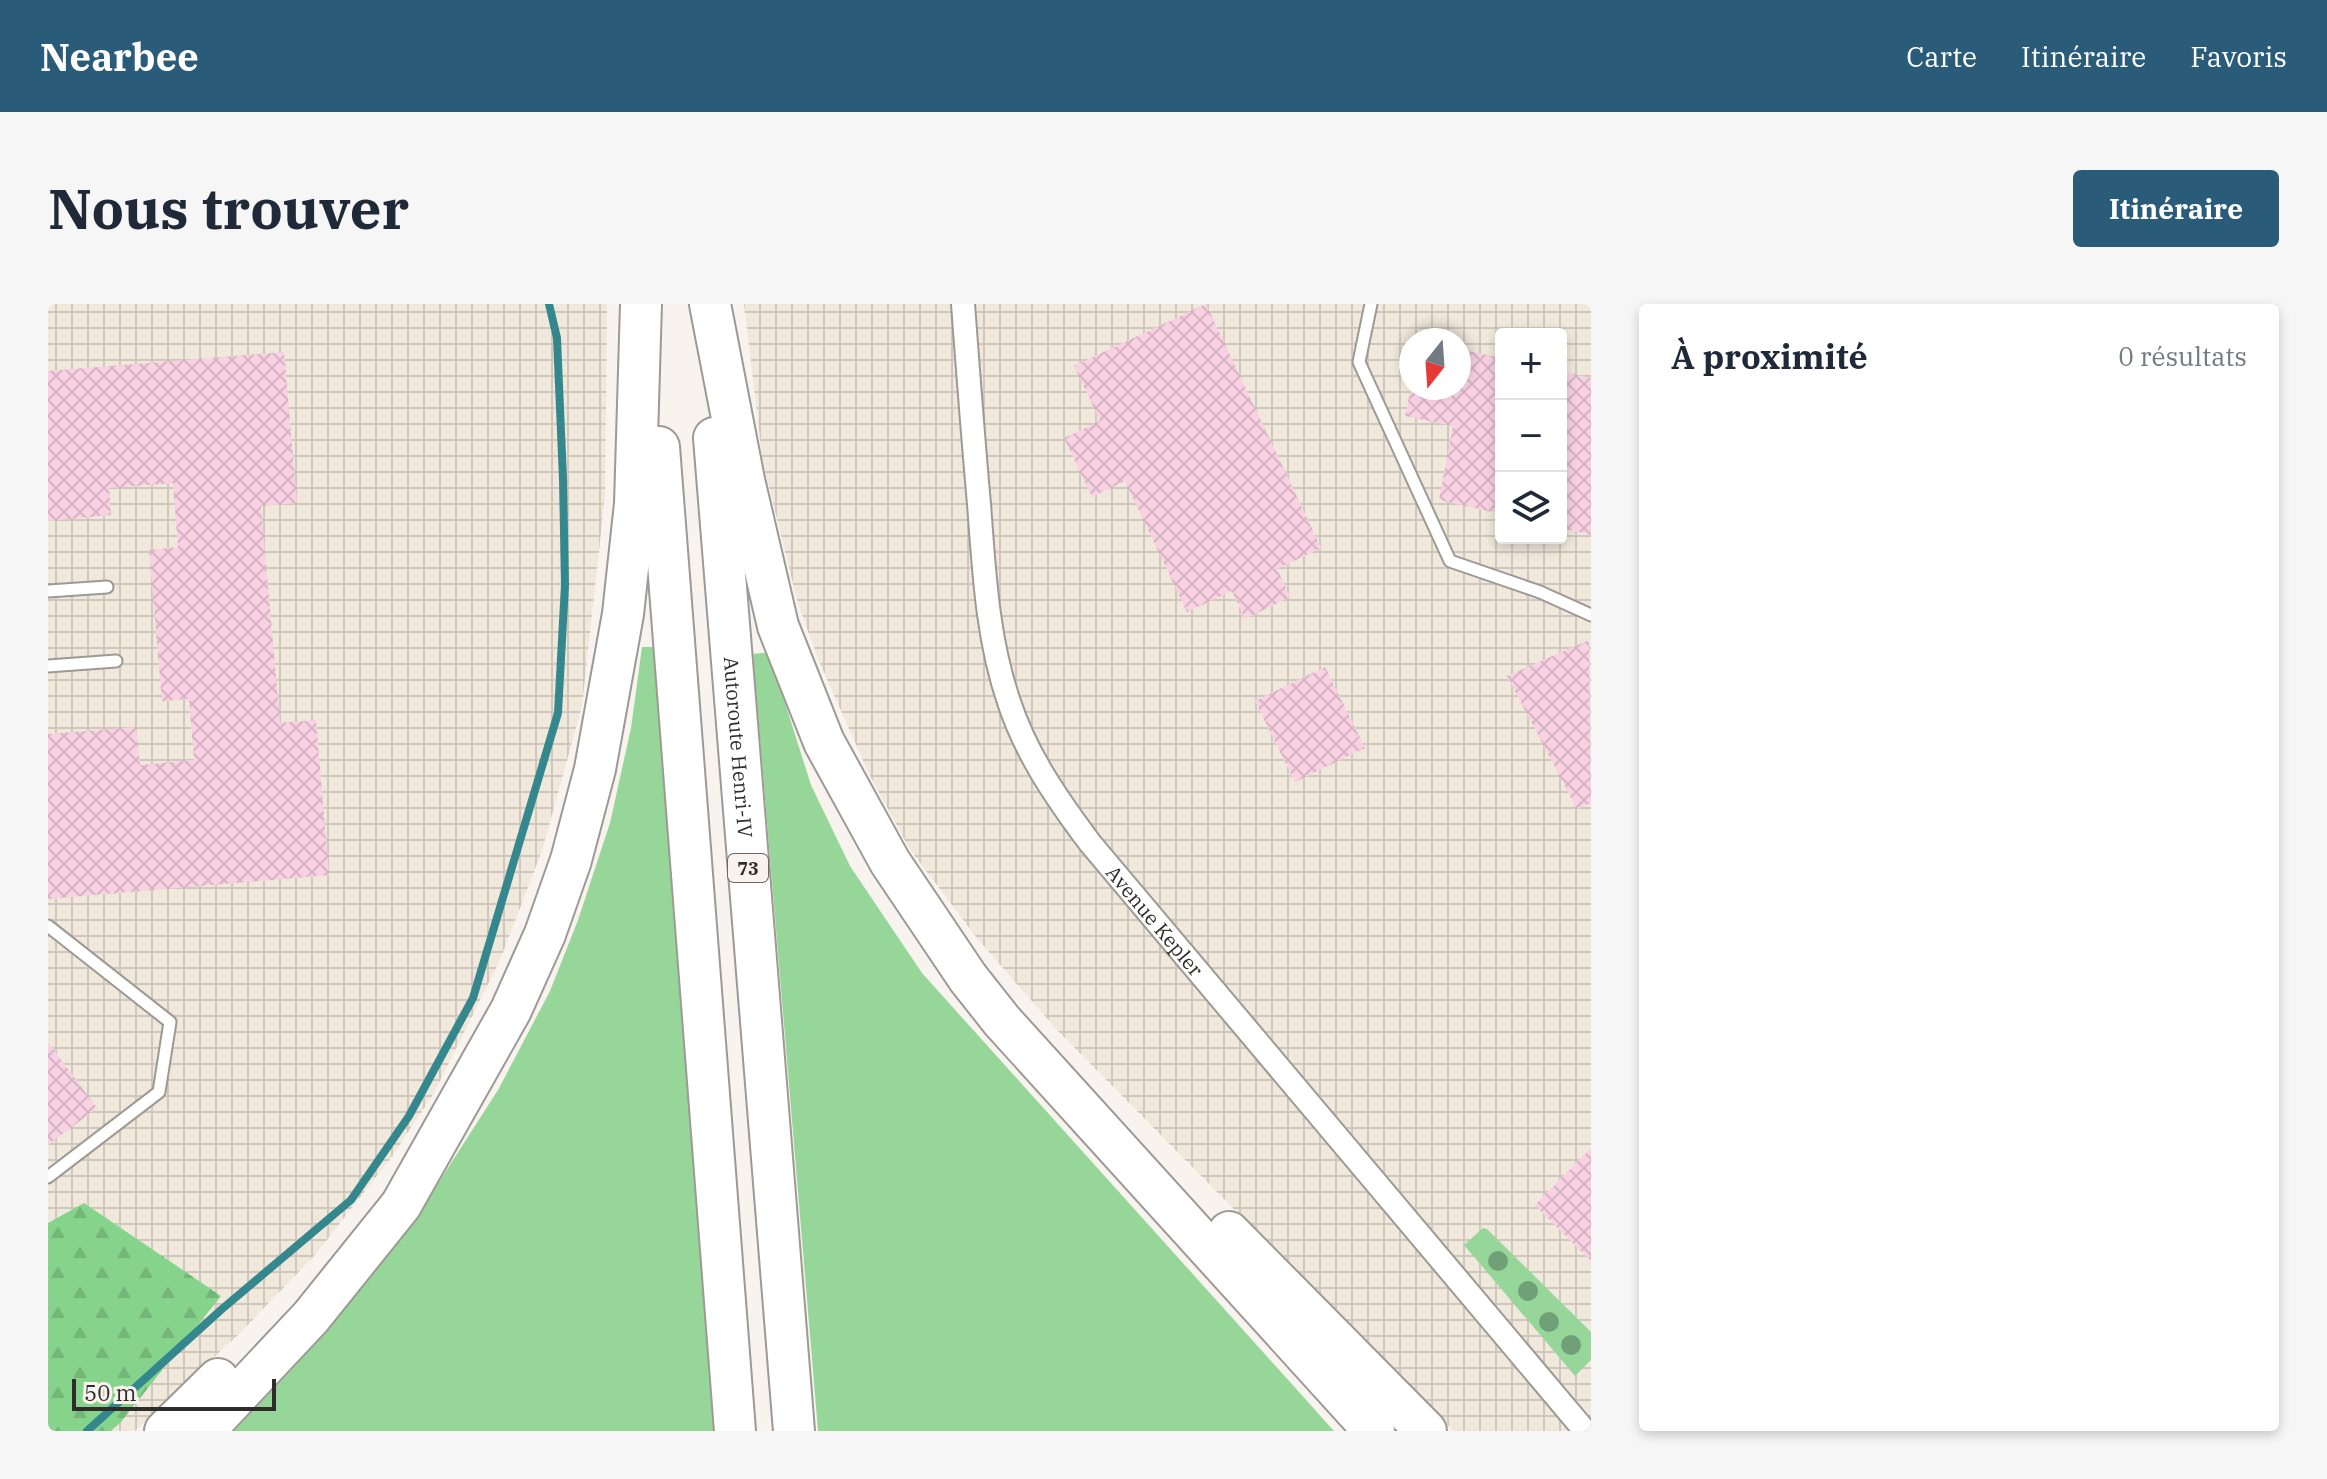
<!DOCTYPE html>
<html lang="fr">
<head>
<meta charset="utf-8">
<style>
  :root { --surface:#fff; --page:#f6f6f7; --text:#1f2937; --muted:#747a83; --line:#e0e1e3; --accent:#2a5c79 }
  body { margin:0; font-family:"IBM Plex Serif",serif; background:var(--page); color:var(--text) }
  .controls { position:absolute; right:24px; top:24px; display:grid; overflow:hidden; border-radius:8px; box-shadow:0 4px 12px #0003 }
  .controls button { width:72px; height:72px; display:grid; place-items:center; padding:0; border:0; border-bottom:2px solid var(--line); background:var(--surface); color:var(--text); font:40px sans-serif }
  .compass { position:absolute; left:1351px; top:24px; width:72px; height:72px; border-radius:50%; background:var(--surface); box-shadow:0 4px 12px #0003; rotate:197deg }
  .scale { position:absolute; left:24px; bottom:20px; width:204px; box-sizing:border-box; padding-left:8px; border:4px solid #2f2d2b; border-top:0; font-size:22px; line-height:28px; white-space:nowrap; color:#2f2d2b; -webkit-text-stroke:6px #f8f3ee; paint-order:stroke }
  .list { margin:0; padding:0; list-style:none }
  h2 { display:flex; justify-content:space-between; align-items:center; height:104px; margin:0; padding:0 32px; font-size:34px }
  h2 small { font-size:26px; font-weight:400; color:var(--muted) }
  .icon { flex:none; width:44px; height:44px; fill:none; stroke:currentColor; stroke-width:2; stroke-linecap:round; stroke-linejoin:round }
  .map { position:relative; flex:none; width:1543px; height:1127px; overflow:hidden; border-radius:8px }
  header { display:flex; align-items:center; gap:48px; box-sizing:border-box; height:112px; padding:0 40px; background:var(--accent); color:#fff }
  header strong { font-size:38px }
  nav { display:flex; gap:44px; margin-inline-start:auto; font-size:28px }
  .intro { display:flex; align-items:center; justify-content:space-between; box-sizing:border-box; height:192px; padding:0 48px }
  h1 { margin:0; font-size:56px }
  .button { padding:20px 36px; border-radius:8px; background:var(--accent); color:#fff; font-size:28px; font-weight:700 }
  main { display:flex; gap:48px; padding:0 48px }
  aside { flex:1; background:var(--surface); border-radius:8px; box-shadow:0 4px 12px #0003 }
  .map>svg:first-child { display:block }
  .industrial { fill:url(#industrial-grid); fill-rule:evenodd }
  .green { fill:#96d799 }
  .forest { fill:url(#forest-firs) }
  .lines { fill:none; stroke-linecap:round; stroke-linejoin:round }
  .stream { stroke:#35878e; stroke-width:8 }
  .building { fill:url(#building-cross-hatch) }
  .service-casing { stroke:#9d9995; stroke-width:15 }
  .minor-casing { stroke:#9d9995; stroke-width:26 }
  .motorway-casing { stroke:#9d9995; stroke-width:44 }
  .service { stroke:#fff; stroke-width:11 }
  .minor { stroke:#fff; stroke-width:22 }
  .motorway { stroke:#fff; stroke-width:40 }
  .tree { fill:#70a078 }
  .labels { text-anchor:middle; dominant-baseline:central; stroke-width:7; stroke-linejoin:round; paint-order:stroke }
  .shield { fill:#f8f3ee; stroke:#6b6866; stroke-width:2 }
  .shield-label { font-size:18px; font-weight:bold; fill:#2f2d2b }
  .street-label { font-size:20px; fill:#2f2d2b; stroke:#f8f3ee }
</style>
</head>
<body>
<header>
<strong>Nearbee</strong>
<nav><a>Carte</a><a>Itinéraire</a><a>Favoris</a></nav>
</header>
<div class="intro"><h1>Nous trouver</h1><a class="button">Itinéraire</a></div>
<main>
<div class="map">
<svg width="1543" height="1127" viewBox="0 0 1543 1127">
  <defs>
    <pattern id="industrial-grid" width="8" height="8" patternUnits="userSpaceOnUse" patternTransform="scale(2)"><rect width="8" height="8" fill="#f1e8dc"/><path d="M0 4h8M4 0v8" fill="none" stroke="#cfc7bd"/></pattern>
    <pattern id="forest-firs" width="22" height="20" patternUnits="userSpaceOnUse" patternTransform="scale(2)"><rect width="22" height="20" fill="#86d48b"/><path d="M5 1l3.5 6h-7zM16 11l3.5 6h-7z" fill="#74b678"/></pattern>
    <pattern id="building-cross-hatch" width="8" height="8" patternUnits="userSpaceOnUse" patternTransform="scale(2)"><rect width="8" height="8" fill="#f9d1e3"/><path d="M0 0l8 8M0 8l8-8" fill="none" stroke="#d6b4c3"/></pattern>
  </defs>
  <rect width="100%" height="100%" fill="#f8f3ee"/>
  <g class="industrial">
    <polygon points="0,0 559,0 557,192 534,402 494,547 452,656 386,789 343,854 267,951 193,1028 87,1127 0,1127"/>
    <path d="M696,0h847v1127h-138l-396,-401 -81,-93 -67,-89 -40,-74 -50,-113 -21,-57 -35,-141zM1453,30h60v204h-60zM1363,36h48v48h-48z"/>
  </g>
  <g class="green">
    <polygon points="594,343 609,343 673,1127 186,1127 249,1060 360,926 450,786 502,687 530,616 562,519 583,424"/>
    <polygon points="721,348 763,481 802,562 874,669 1286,1127 770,1127 705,350"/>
    <polygon points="1435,924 1439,925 1543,1028 1543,1056 1527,1072 1416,941"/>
  </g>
  <polygon class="forest" points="36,899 173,992 73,1118 63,1127 0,1127 0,919"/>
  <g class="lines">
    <polyline class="stream" points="39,1127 174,1005 303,896 361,812 425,694 510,409 517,281 515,175 509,34 501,0"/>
  </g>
  <g class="building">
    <polygon points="1158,0 1273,244 1229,265 1242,293 1197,315 1184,287 1139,308 1077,177 1044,193 1016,134 1052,117 1026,62"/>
    <polygon points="1411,45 1453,54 1453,210 1391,196 1405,122 1357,112 1363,84 1411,84"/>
    <polygon points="236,48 249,199 213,202 232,419 268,416 281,571 0,595 0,430 88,423 92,461 146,456 141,395 114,397 101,246 130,243 125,179 61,184 63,211 0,217 0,67"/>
    <polygon points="1513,67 1543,74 1543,231 1513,224"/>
    <polygon points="1541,336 1543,499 1529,505 1459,372"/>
    <polygon points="1277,363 1317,444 1247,478 1207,397"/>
    <polygon points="0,738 49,804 0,841"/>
    <polygon points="1543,844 1543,957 1487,901"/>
  </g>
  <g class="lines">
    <defs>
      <g id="service">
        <polyline points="1323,0 1311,58 1402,257 1492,288 1543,311"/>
        <polyline points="0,287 59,283"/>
        <polyline points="0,362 68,357"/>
        <polyline points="0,622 122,718 111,788 0,873"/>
      </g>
      <g id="minor">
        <path id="s1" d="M915,0c5,67 10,133 16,200 5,66 8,134 30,198 17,52 48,97 81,141l495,588"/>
      </g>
      <g id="motorway">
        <polyline points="662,0 696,176 730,322 776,438 842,558 920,674 954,717 1326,1127"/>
        <path id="s2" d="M666,134l80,993"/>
        <polyline points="611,143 687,1127"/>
        <polyline points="1181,928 1378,1127"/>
        <polyline points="117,1127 170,1075"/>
        <polyline points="156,1127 263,1013 353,901 463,706 497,630 523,556 547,465 575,310 587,200 593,0"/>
      </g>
    </defs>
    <use href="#service" class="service-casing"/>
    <use href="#minor" class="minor-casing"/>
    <use href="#motorway" class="motorway-casing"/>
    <use href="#service" class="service"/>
    <use href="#minor" class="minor"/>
    <use href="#motorway" class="motorway"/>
  </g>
  <g class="tree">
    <circle cx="1450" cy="957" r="10"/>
    <circle cx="1480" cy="987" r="10"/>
    <circle cx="1501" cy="1018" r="10"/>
    <circle cx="1523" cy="1041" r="10"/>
  </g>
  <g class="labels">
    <rect class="shield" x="680" y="550" width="40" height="28" rx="6"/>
    <g class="shield-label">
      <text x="700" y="564">73</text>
    </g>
    <g class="street-label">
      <text stroke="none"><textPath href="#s2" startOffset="310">Autoroute Henri-IV</textPath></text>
      <text stroke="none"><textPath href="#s1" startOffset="666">Avenue Kepler</textPath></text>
    </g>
  </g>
</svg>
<div class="controls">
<button>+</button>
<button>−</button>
<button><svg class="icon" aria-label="layers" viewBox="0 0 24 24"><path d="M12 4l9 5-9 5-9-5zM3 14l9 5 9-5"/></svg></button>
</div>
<svg class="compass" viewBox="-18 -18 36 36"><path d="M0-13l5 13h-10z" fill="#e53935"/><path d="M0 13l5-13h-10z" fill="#747a83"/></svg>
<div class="scale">50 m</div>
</div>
<aside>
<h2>À proximité<small>0 résultats</small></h2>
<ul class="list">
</ul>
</aside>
</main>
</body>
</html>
